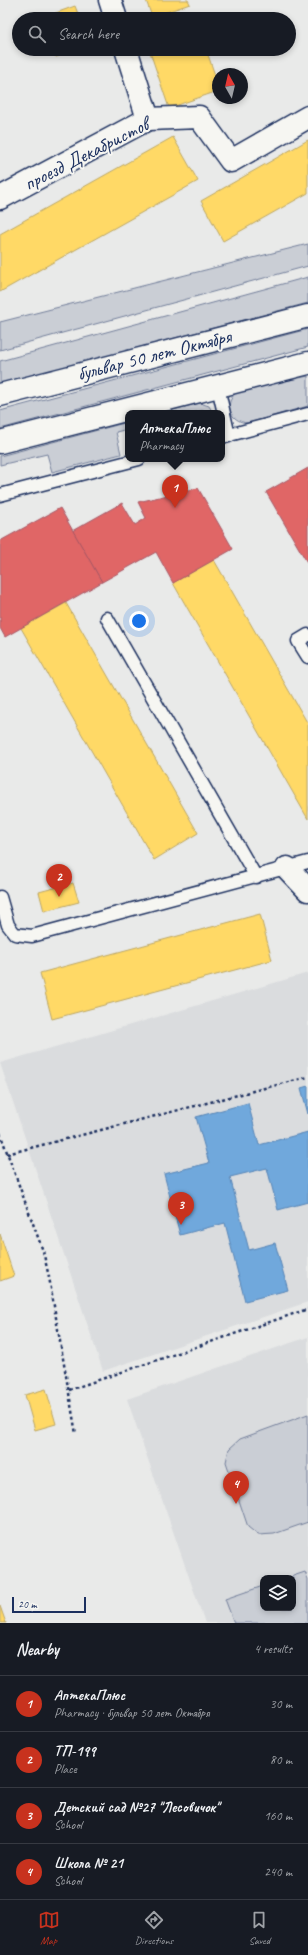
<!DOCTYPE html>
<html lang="en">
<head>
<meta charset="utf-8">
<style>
  :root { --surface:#171b24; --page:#242831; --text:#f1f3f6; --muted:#9ea1a6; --line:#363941; --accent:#c8321e }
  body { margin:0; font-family:Caveat,sans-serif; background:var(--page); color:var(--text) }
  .controls { position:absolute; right:12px; bottom:12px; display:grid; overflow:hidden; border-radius:8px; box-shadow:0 2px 6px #0003 }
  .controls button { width:36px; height:36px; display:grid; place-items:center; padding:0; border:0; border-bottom:1px solid var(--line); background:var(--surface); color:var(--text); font:20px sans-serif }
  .compass { position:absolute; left:212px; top:68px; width:36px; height:36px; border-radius:50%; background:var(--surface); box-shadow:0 2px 6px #0003; rotate:352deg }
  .scale { position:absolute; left:12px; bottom:10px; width:74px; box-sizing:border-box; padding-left:4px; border:2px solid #1b2f5e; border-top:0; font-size:11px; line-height:14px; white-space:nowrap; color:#1b2f5e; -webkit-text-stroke:3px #f6f6f2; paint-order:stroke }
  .you { position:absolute; left:139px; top:621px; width:14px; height:14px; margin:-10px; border:3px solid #fff; border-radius:50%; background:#1a73e8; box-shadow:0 0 0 6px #1a73e833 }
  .badge { display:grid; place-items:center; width:26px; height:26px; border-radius:50%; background:var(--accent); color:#fff; font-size:13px; font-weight:700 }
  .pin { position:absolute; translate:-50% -33px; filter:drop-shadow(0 1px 2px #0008) }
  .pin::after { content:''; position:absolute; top:21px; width:14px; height:12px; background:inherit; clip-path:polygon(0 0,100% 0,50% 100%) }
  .popup { position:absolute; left:125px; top:410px; width:100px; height:52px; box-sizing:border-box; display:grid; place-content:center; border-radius:8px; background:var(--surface); filter:drop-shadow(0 1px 3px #0005); font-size:13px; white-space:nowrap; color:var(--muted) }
  .popup b { font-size:15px; color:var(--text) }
  .popup::after { content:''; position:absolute; left:50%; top:100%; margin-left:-8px; border:8px solid transparent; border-top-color:var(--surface) }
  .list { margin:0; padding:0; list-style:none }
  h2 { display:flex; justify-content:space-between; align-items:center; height:52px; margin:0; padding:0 16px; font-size:17px }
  h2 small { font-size:13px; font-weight:400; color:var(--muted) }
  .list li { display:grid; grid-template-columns:26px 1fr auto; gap:12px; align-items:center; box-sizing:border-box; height:56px; padding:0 16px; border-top:1px solid var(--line) }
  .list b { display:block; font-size:15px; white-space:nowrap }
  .list p { margin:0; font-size:13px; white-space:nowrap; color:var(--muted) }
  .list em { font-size:13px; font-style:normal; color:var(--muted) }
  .icon { flex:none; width:22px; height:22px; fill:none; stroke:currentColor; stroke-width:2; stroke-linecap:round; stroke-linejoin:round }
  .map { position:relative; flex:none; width:308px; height:1623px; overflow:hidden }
  .search { position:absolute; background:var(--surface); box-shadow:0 2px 6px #0003; left:12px; right:12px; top:12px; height:44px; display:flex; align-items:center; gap:10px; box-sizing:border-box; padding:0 14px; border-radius:22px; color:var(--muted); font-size:15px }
  .sheet { height:276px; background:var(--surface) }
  nav { display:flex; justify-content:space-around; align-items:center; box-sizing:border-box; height:56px; border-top:1px solid var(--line); background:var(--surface); font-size:11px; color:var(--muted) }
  nav a { display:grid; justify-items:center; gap:2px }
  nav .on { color:var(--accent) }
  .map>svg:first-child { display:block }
  .built { fill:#dadcde; fill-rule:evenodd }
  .green { fill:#caced5; stroke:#727e9a }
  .homes { fill:#ffd966; stroke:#bba664 }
  .shops { fill:#e06666; stroke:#a55664 }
  .schools { fill:#6fa8dc; stroke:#5684b6 }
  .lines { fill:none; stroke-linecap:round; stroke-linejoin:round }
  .lane-casing { stroke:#1b2f5e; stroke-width:15 }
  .street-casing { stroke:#1b2f5e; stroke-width:25 }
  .primary-casing { stroke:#1b2f5e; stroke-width:25 }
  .path { stroke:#1b2f5e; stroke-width:2.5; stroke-dasharray:3 3; stroke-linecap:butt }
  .lane { stroke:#f6f6f2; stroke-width:12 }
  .street { stroke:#f6f6f2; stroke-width:22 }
  .primary { stroke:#f6f6f2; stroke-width:22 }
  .labels { text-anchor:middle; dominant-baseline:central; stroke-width:4; stroke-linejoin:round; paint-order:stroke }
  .street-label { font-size:20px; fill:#1b2f5e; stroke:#f6f6f2 }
</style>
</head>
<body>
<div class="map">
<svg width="308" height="1623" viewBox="0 0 308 1623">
  <rect width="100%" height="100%" fill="#e9eae9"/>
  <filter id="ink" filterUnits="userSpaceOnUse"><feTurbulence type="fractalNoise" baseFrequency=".025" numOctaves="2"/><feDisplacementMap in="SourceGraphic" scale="8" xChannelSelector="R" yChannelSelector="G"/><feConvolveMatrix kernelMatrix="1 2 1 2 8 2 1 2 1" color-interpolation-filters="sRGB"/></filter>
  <g filter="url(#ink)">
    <g class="built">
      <polygon points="308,973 308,1302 103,1371 0,1063"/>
      <path d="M308,1337v286h-103l-78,-224zM263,1578h30v30h-30z"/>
    </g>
    <g class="green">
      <polygon points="308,244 308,266 0,350 0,322"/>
      <polygon points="308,277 308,303 0,384 0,361"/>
      <polygon points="308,329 308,347 0,429 0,411"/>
      <path d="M308,376v30l-60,17c-19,-1 -26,-22 -9,-32z"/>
      <polygon points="200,403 209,406 213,413 205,413 204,410 192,413 161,413"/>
      <polygon points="128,422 128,429 116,432 121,454 52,472 47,454 0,465 0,456"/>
      <polygon points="308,1414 308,1522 274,1534 258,1535 248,1527 226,1462 229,1449 240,1439"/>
      <polygon points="305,1572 308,1579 308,1623 234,1623 225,1599 263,1586 263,1608 293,1608 293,1578 287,1578"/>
    </g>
    <g class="homes">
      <polygon points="146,0 188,0 190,4 152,17"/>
      <polygon points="75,6 80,19 43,19 42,18"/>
      <polygon points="194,13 196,19 177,19"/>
      <polygon points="53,49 77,49 56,57"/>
      <polygon points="149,49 206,49 218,84 218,91 169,108"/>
      <polygon points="173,137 198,181 0,292 0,234"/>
      <polygon points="308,140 308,193 223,241 201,201"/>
      <polygon points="214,560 308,724 308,819 173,583"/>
      <polygon points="66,603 198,833 154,860 21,628"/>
      <polygon points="73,883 79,902 44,911 39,892"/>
      <polygon points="260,914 272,960 52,1019 40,973"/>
      <polygon points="0,1234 14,1276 0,1281"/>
      <polygon points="46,1389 56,1424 35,1430 25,1395"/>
      <polygon points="0,1606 6,1623 0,1623"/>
    </g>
    <g class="shops">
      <polygon points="308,468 308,564 266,492"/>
      <polygon points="198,488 233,549 173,583 156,552 102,582 72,531 122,503 135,525 146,518 138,502"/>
      <polygon points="60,508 102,582 5,637 0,628 0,541"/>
    </g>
    <g class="schools">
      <polygon points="308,1086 308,1114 301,1088"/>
      <polygon points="248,1103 259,1145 308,1132 308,1202 278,1210 267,1168 230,1177 249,1250 275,1243 288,1290 245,1301 225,1223 180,1235 164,1174 209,1163 196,1117"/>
    </g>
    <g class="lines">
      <defs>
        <g id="lane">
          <polyline points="218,387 229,436"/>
          <polyline points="222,437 308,414"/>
          <polyline points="0,495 139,459"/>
          <polyline points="107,618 256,877"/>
          <polyline points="308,635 298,641 308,657"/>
          <polyline points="0,897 8,925 15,934 32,936 308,862"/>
        </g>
        <g id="street">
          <polyline points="110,0 116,19"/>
          <polyline points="126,49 148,119"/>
          <polyline points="0,198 148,119 199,117 231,161 308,117"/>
          <polyline points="287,868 308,890"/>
        </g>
        <g id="primary">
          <polyline points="0,395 308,316"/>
          <polyline points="0,442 308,363"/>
        </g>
      </defs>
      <use href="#lane" class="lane-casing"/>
      <use href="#street" class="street-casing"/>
      <use href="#primary" class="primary-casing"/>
      <g class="path">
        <polyline points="0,1133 43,1251 49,1277 76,1434"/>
        <polyline points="7,1154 308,1077"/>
        <polyline points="69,1390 308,1309"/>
      </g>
      <use href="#lane" class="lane"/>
      <use href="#street" class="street"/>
      <use href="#primary" class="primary"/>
    </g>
  </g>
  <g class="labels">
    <g class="street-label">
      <text transform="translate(86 154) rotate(-27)">проезд Декабристов</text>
      <text transform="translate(154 355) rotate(-14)">бульвар 50 лет Октября</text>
    </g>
  </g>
</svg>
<div class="controls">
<button><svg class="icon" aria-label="layers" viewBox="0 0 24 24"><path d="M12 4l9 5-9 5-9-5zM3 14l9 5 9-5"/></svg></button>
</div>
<svg class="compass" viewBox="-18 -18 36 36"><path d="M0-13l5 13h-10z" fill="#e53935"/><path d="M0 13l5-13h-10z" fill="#9ea1a6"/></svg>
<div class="scale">20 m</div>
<div class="you"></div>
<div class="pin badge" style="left:175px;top:508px">1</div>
<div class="popup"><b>АптекаПлюс</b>Pharmacy</div>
<div class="pin badge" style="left:59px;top:897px">2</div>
<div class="pin badge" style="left:181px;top:1225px">3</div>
<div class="pin badge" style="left:236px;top:1504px">4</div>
<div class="search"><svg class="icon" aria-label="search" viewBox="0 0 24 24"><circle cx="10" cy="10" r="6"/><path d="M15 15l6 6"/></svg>Search here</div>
</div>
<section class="sheet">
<h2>Nearby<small>4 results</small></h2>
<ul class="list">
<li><span class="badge">1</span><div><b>АптекаПлюс</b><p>Pharmacy · бульвар 50 лет Октября</p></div><em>30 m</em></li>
<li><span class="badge">2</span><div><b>ТП-199</b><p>Place</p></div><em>80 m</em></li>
<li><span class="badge">3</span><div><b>Детский сад №27 &quot;Лесовичок&quot;</b><p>School</p></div><em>160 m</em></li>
<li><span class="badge">4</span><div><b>Школа № 21</b><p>School</p></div><em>240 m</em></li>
</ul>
</section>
<nav>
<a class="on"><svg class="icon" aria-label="map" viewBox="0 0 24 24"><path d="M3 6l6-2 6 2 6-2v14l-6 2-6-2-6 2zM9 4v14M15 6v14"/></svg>Map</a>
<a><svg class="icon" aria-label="directions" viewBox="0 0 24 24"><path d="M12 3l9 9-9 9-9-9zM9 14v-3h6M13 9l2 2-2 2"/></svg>Directions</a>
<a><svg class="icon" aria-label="saved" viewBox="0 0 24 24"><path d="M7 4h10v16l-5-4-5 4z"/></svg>Saved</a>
</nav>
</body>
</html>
